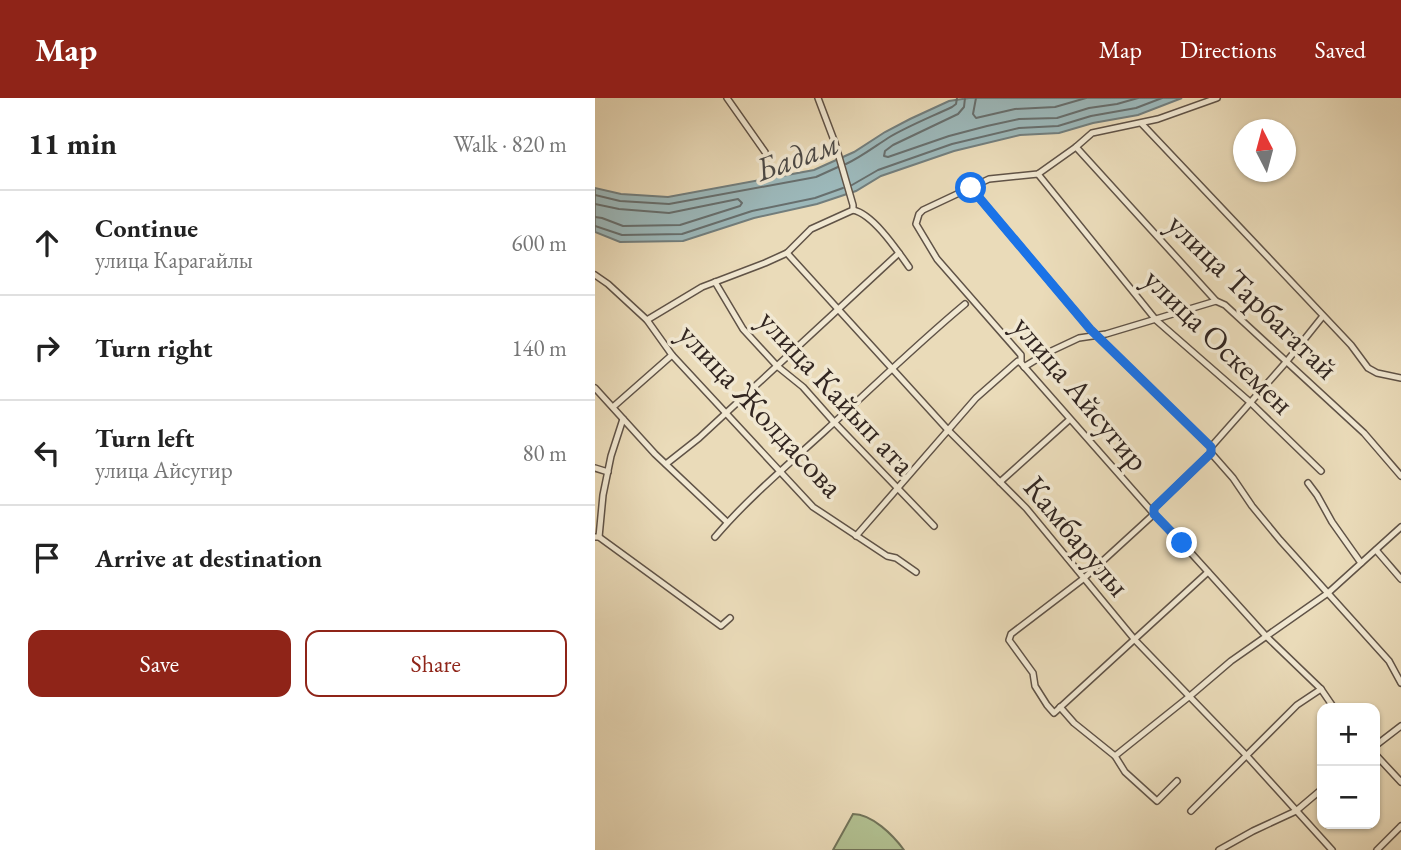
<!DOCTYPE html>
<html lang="en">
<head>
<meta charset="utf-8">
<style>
  :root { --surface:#fff; --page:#f6f6f6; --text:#222; --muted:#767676; --line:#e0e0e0; --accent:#8f2418 }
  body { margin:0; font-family:"EB Garamond",serif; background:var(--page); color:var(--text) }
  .controls { position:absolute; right:21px; bottom:21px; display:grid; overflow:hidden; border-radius:14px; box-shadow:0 2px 5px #0004 }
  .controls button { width:63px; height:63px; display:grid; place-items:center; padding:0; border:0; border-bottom:2px solid var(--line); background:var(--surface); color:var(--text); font:35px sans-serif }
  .compass { position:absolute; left:638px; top:21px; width:63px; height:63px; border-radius:50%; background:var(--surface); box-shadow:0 2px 5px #0004; rotate:354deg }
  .stop { position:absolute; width:21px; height:21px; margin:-16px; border:5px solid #1a73e8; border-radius:50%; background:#fff }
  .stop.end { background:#1a73e8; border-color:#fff; box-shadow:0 2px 7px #0008 }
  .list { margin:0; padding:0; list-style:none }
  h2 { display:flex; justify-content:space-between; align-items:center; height:91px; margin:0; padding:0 28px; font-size:30px }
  h2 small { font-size:23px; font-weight:400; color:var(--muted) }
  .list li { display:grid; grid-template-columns:46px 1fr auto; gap:21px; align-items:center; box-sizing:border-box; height:105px; padding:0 28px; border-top:2px solid var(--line) }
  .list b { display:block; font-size:26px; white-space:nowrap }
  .list p { margin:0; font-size:23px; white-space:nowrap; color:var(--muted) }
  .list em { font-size:23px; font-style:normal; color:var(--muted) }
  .actions { display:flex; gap:14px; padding:21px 28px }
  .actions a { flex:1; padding:16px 0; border:2px solid var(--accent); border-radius:14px; text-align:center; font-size:24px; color:var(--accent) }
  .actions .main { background:var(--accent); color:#fff }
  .icon { flex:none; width:38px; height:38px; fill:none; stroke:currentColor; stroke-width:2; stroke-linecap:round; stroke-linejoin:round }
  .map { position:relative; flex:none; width:806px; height:752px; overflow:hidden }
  header { display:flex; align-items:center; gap:42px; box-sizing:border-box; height:98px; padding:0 35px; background:var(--accent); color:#fff }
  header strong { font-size:33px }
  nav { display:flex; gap:38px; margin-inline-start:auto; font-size:24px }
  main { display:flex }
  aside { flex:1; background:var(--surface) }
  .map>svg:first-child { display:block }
  .green { fill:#b2c192; stroke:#72745a; stroke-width:2 }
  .water { fill:#9cb8ba; stroke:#727e7d; stroke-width:2 }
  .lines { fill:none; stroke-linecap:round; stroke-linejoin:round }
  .shore { stroke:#676f6e; stroke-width:2 }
  .minor-casing { stroke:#605347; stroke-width:8 }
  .minor { stroke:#f1e8d2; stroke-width:5 }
  .route { stroke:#1a73e8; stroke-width:9 }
  .labels { text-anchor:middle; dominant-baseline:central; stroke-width:7; stroke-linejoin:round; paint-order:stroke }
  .street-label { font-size:32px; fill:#322621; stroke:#f1e8d2 }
  .water-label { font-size:33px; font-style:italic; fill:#4c4a47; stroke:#f1e8d2 }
</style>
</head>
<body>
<header>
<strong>Map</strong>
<nav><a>Map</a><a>Directions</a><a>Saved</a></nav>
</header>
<main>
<aside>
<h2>11 min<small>Walk · 820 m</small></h2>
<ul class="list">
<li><svg class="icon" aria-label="ahead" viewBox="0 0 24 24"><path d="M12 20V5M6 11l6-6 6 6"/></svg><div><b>Continue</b><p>улица Карагайлы</p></div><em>600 m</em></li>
<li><svg class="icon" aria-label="right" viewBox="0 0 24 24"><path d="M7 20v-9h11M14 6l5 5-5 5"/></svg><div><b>Turn right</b></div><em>140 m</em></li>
<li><svg class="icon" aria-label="left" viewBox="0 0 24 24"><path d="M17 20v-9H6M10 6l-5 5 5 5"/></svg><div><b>Turn left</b><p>улица Айсугир</p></div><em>80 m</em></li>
<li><svg class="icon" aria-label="arrive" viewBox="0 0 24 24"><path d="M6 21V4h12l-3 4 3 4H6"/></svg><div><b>Arrive at destination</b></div></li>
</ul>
<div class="actions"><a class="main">Save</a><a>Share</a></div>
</aside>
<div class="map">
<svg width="806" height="752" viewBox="0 0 806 752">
  <rect width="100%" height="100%" fill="#eadbb9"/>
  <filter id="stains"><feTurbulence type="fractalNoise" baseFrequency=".00286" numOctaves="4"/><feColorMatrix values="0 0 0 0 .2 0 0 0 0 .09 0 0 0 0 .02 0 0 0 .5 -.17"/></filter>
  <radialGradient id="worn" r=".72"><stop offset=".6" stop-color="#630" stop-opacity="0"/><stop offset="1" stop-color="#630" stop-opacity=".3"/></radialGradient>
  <path class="green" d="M258,716c19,0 40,21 51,36h-71z"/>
  <polygon class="water" points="374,0 587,0 543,17 498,25 464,35 425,37 359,53 286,78 261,93 222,106 159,120 88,143 25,144 0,134 0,90 26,96 73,99 219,72 259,54 290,34 315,21 354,3"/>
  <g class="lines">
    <g class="shore">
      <polyline points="370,0 369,9 363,16 298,47 290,53 289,58 293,59 354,38 392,28 424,21 462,20 494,10 522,6 543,0"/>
      <polyline points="381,0 378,16 381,20 420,11 460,9 491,0"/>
      <path d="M251,66c15,-7 28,-17 42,-26 20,-12 43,-21 64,-31l4,-3 1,-6"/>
      <polyline points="257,87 283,72 357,46 424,30 463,28 496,18 541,10 567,0"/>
      <polyline points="0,97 25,103 74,106 221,79 243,69"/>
      <polyline points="0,106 24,111 74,115 143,101 147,105 145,108 85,127 28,128 7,120 0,119"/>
      <polyline points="0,128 27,137 87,136 157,113 220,100 248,90"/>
    </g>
    <defs>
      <g id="minor">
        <polyline points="132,0 170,54"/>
        <polyline points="622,0 563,21 497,35 481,49 443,76 394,81 328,112 324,116 321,126 342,161 426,257 426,265 559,416 587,445 671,538 726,591 739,610"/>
        <polyline points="547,26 705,193 756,247 773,270 782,275 806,280"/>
        <polyline points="481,49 621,203 630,207 769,335 806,378"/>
        <polyline points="443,76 561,222 656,305 726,373"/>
        <polyline points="376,90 495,231 616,349 616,355 638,380 657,408 685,442 794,563 806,585"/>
        <path d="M258,112c20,4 44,40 56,57"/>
        <polyline points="192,155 353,332 431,410 540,542 651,657 737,752"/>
        <polyline points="0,177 13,186 52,222 77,257 218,409 292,458 301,460 321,474"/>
        <polyline points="120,184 148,231 182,268 208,289 239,324 339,428"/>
        <polyline points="52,222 107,189 170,165 192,155 216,131 258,112 258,107 240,45 223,0"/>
        <polyline points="429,269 452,255 484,240 511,236 621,203"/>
        <polyline points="0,290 60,356 132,424"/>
        <polyline points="18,309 77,257"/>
        <polyline points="616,349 692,263 728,218"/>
        <polyline points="71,366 104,340 304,155"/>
        <polyline points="0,370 13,374"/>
        <polyline points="405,384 474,322"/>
        <polyline points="713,385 722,397 737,424 766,465"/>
        <polyline points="261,438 381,300 423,263 426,265"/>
        <polyline points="0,439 4,439 126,528 135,520"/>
        <polyline points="4,439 8,397 16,358 28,321"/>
        <path d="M120,439c33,-39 74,-73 111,-107 46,-42 91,-86 139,-126"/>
        <polyline points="781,452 806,481"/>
        <polyline points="613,474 459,615 452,607 440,588 438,575 414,542 416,536 488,481 559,416 559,410 616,355"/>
        <polyline points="465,609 479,625 520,658 530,674 562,703 582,683"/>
        <polyline points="780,648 806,628"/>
        <polyline points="780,656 806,684"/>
        <polyline points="520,658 595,598 636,563 733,495 806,429"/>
        <polyline points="596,713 702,607 726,591"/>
        <polyline points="624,752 658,733 701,713 727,691"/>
        <polyline points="782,752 806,728"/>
      </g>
    </defs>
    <use href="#minor" class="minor-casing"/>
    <use href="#minor" class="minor"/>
  </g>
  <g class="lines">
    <polyline class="route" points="376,90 495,231 616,349 616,355 559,410 559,416 587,445"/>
  </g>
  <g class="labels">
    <g class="street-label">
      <text transform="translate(658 198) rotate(44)">улица Тарбагатай</text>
      <text transform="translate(624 243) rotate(44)">улица Оскемен</text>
      <text transform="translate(242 294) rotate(47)">улица Кайып ата</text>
      <text transform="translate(486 295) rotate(50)">улица Айсугир</text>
      <text transform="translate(166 312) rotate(47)">улица Жолдасова</text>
      <text transform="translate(482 438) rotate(50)">Камбарулы</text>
    </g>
    <g class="water-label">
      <text transform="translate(202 58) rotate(-20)">Бадам</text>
    </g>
  </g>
  <rect width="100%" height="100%" filter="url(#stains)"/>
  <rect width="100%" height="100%" fill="url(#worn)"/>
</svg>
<div class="controls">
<button>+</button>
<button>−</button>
</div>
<svg class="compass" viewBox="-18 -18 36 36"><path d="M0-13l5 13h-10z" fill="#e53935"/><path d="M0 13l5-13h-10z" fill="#767676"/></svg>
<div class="stop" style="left:376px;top:90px"></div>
<div class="stop end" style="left:587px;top:445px"></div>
</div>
</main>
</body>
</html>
